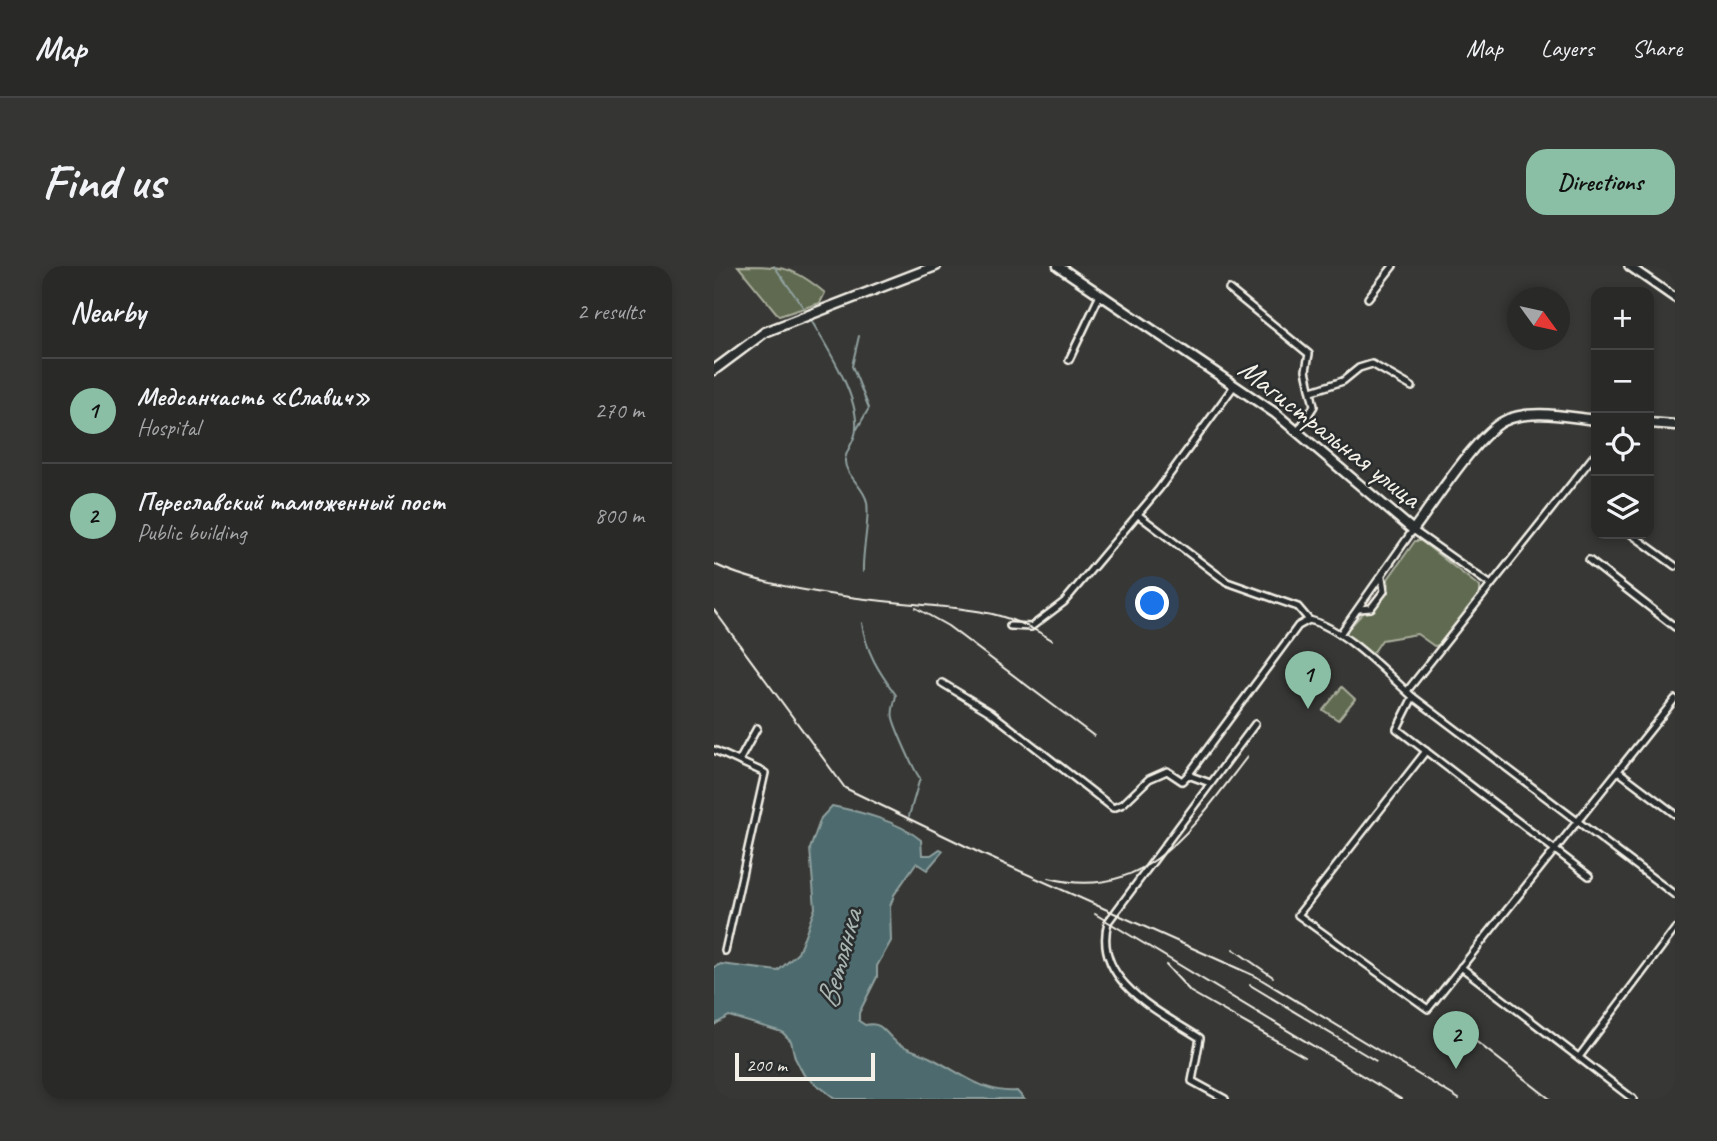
<!DOCTYPE html>
<html lang="en">
<head>
<meta charset="utf-8">
<style>
  :root { --surface:#292928; --page:#353534; --text:#f1f3f6; --muted:#a5a6a8; --line:#454545; --accent:#8abfa5 }
  body { margin:0; font-family:Caveat,sans-serif; background:var(--page); color:var(--text) }
  .controls { position:absolute; right:21px; top:21px; display:grid; overflow:hidden; border-radius:14px; box-shadow:0 4px 10px #0003 }
  .controls button { width:63px; height:63px; display:grid; place-items:center; padding:0; border:0; border-bottom:2px solid var(--line); background:var(--surface); color:var(--text); font:35px sans-serif }
  .compass { position:absolute; left:793px; top:21px; width:63px; height:63px; border-radius:50%; background:var(--surface); box-shadow:0 4px 10px #0003; rotate:123deg }
  .scale { position:absolute; left:21px; bottom:18px; width:140px; box-sizing:border-box; padding-left:7px; border:4px solid #f4f1e8; border-top:0; font-size:19px; line-height:24px; white-space:nowrap; color:#f4f1e8; -webkit-text-stroke:5px #2a2d2e; paint-order:stroke }
  .you { position:absolute; left:439px; top:338px; width:24px; height:24px; margin:-18px; border:5px solid #fff; border-radius:50%; background:#1a73e8; box-shadow:0 0 0 10px #1a73e833 }
  .badge { display:grid; place-items:center; width:46px; height:46px; border-radius:50%; background:var(--accent); color:#111; font-size:23px; font-weight:700 }
  .pin { position:absolute; translate:-50% -58px; filter:drop-shadow(0 2px 4px #0008) }
  .pin::after { content:''; position:absolute; top:37px; width:24px; height:21px; background:inherit; clip-path:polygon(0 0,100% 0,50% 100%) }
  .list { margin:0; padding:0; list-style:none }
  h2 { display:flex; justify-content:space-between; align-items:center; height:91px; margin:0; padding:0 28px; font-size:30px }
  h2 small { font-size:23px; font-weight:400; color:var(--muted) }
  .list li { display:grid; grid-template-columns:46px 1fr auto; gap:21px; align-items:center; box-sizing:border-box; height:105px; padding:0 28px; border-top:2px solid var(--line) }
  .list b { display:block; font-size:26px; white-space:nowrap }
  .list p { margin:0; font-size:23px; white-space:nowrap; color:var(--muted) }
  .list em { font-size:23px; font-style:normal; color:var(--muted) }
  .icon { flex:none; width:38px; height:38px; fill:none; stroke:currentColor; stroke-width:2; stroke-linecap:round; stroke-linejoin:round }
  .map { position:relative; flex:none; width:961px; height:833px; overflow:hidden; border-radius:21px }
  header { display:flex; align-items:center; gap:42px; box-sizing:border-box; height:98px; padding:0 35px; background:var(--surface); border-bottom:2px solid var(--line) }
  header strong { font-size:33px }
  nav { display:flex; gap:38px; margin-inline-start:auto; font-size:24px }
  .intro { display:flex; align-items:center; justify-content:space-between; box-sizing:border-box; height:168px; padding:0 42px }
  h1 { margin:0; font-size:49px }
  .button { padding:18px 32px; border-radius:21px; background:var(--accent); color:#111; font-size:24px; font-weight:700 }
  main { display:flex; gap:42px; padding:0 42px }
  aside { flex:1; background:var(--surface); border-radius:21px; box-shadow:0 4px 10px #0003 }
  .map>svg:first-child { display:block }
  .green { fill:#606a51; stroke:#aaae9c; stroke-width:2 }
  .water { fill:#4d6b6e; stroke:#90a19f; stroke-width:2 }
  .lines { fill:none; stroke-linecap:round; stroke-linejoin:round }
  .stream { stroke:#90a19f; stroke-width:2 }
  .minor-casing { stroke:#f4f1e8; stroke-width:10 }
  .tertiary-casing { stroke:#f4f1e8; stroke-width:12 }
  .secondary-casing { stroke:#f4f1e8; stroke-width:13 }
  .minor { stroke:#2a2d2e; stroke-width:5 }
  .tertiary { stroke:#2a2d2e; stroke-width:7 }
  .secondary { stroke:#2a2d2e; stroke-width:8 }
  .rail { stroke:#f4f1e8; stroke-width:2 }
  .labels { text-anchor:middle; dominant-baseline:central; stroke-width:5; stroke-linejoin:round; paint-order:stroke }
  .street-label { font-size:30px; fill:#f4f1e8; stroke:#2a2d2e }
  .water-label { font-size:32px; font-style:italic; fill:#a9b5b1; stroke:#2a2d2e }
</style>
</head>
<body>
<header>
<strong>Map</strong>
<nav><a>Map</a><a>Layers</a><a>Share</a></nav>
</header>
<div class="intro"><h1>Find us</h1><a class="button">Directions</a></div>
<main>
<aside>
<h2>Nearby<small>2 results</small></h2>
<ul class="list">
<li><span class="badge">1</span><div><b>Медсанчасть «Славич»</b><p>Hospital</p></div><em>270 m</em></li>
<li><span class="badge">2</span><div><b>Переславский таможенный пост</b><p>Public building</p></div><em>800 m</em></li>
</ul>
</aside>
<div class="map">
<svg width="961" height="833" viewBox="0 0 961 833">
  <rect width="100%" height="100%" fill="#373735"/>
  <filter id="ink" filterUnits="userSpaceOnUse"><feTurbulence type="fractalNoise" baseFrequency=".0143" numOctaves="2"/><feDisplacementMap in="SourceGraphic" scale="14" xChannelSelector="R" yChannelSelector="G"/><feConvolveMatrix kernelMatrix="1 2 1 2 8 2 1 2 1" color-interpolation-filters="sRGB"/></filter>
  <g filter="url(#ink)">
    <g class="green">
      <path d="M24,0c44,0 55,0 87,27l-5,10 -41,13z"/>
      <polygon points="701,275 707,275 766,321 766,328 726,379 720,380 703,368 668,374 655,393 633,372 633,364 650,346 658,345 675,323 674,313"/>
      <polygon points="628,421 641,433 624,454 609,444"/>
    </g>
    <path class="water" d="M118,540c29,6 66,15 89,34l1,15h9l9,-6 3,2 -16,19 -11,-7 -22,32 -4,12 1,34 -14,25v11l-18,36v8l6,4c18,-4 19,8 31,17 10,7 24,10 35,16 29,14 52,36 86,33l7,8h-188l-32,-24 -9,-17 -4,-17 -9,-9 -53,-16 -15,9v-58l7,-3 57,7 20,-18 17,-45 -5,-59 11,-31z"/>
    <g class="lines">
      <g class="stream">
        <polyline points="60,0 89,41"/>
        <path d="M97,54c16,28 48,76 45,109 0,11 -10,20 -11,31 -1,15 19,26 22,42 3,20 -5,47 -4,70"/>
        <polyline points="143,163 155,142 138,100 145,70"/>
        <path d="M148,357c4,29 17,49 34,72 -1,7 -5,16 -3,23 2,9 22,55 27,60l-11,38"/>
      </g>
      <defs>
        <g id="minor">
          <polyline points="515,23 595,88 592,104 600,140 584,165"/>
          <polyline points="654,32 679,0"/>
          <polyline points="355,94 386,29"/>
          <polyline points="598,125 629,115 645,102 658,98 698,121"/>
          <polyline points="423,248 513,316 584,341 595,354"/>
          <polyline points="917,268 961,300"/>
          <polyline points="875,294 961,361"/>
          <polyline points="645,343 657,342 670,325 668,311"/>
          <polyline points="296,360 317,361 350,336 445,223 520,120"/>
          <polyline points="626,368 699,264 777,319"/>
          <polyline points="228,417 276,446 399,542 409,538 435,513 453,505 468,515 474,509 496,517"/>
          <polyline points="693,425 882,187"/>
          <polyline points="699,431 961,629"/>
          <polyline points="0,484 51,507 11,685"/>
          <polyline points="712,485 584,649 714,743 961,433"/>
          <polyline points="25,495 43,462"/>
          <polyline points="904,505 961,548"/>
          <path d="M474,509l110,-149 11,-6c35,8 77,53 104,77l-16,32 192,147"/>
          <polyline points="747,701 919,833"/>
          <polyline points="865,791 961,663"/>
          <path d="M511,833l-33,-18 8,-43c-40,-26 -108,-57 -92,-116l147,-198"/>
        </g>
        <polyline id="tertiary" points="915,0 961,32"/>
        <g id="secondary">
          <path d="M344,0l217,147 138,117c20,-26 64,-96 91,-109 26,-13 65,-4 92,-1"/>
          <polyline points="0,104 51,66 222,0"/>
          <polyline points="935,157 961,159"/>
        </g>
      </defs>
      <use href="#minor" class="minor-casing"/>
      <use href="#tertiary" class="tertiary-casing"/>
      <use href="#secondary" class="secondary-casing"/>
      <use href="#minor" class="minor"/>
      <use href="#tertiary" class="tertiary"/>
      <use href="#secondary" class="secondary"/>
      <g class="rail">
        <path d="M0,298c46,23 136,34 189,39 58,6 98,4 149,37"/>
        <polyline points="202,342 234,360 380,470"/>
        <polyline points="0,344 131,522 268,588 543,711 745,833"/>
        <path d="M335,612c98,26 147,-55 198,-121"/>
        <polyline points="381,648 687,833"/>
        <polyline points="519,683 559,711"/>
        <polyline points="452,699 477,726 591,791"/>
        <polyline points="536,719 662,795"/>
        <polyline points="746,763 836,833"/>
      </g>
    </g>
  </g>
  <g class="labels">
    <g class="street-label">
      <text transform="translate(616 167) rotate(38)">Магистральная улица</text>
    </g>
    <g class="water-label">
      <text transform="translate(125 693) rotate(-75)">Ветлянка</text>
    </g>
  </g>
</svg>
<div class="controls">
<button>+</button>
<button>−</button>
<button><svg class="icon" aria-label="locate" viewBox="0 0 24 24"><circle cx="12" cy="12" r="6"/><path d="M12 2v4M12 18v4M2 12h4M18 12h4"/></svg></button>
<button><svg class="icon" aria-label="layers" viewBox="0 0 24 24"><path d="M12 4l9 5-9 5-9-5zM3 14l9 5 9-5"/></svg></button>
</div>
<svg class="compass" viewBox="-18 -18 36 36"><path d="M0-13l5 13h-10z" fill="#e53935"/><path d="M0 13l5-13h-10z" fill="#a5a6a8"/></svg>
<div class="scale">200 m</div>
<div class="you"></div>
<div class="pin badge" style="left:594px;top:443px">1</div>
<div class="pin badge" style="left:742px;top:803px">2</div>
</div>
</main>
</body>
</html>
